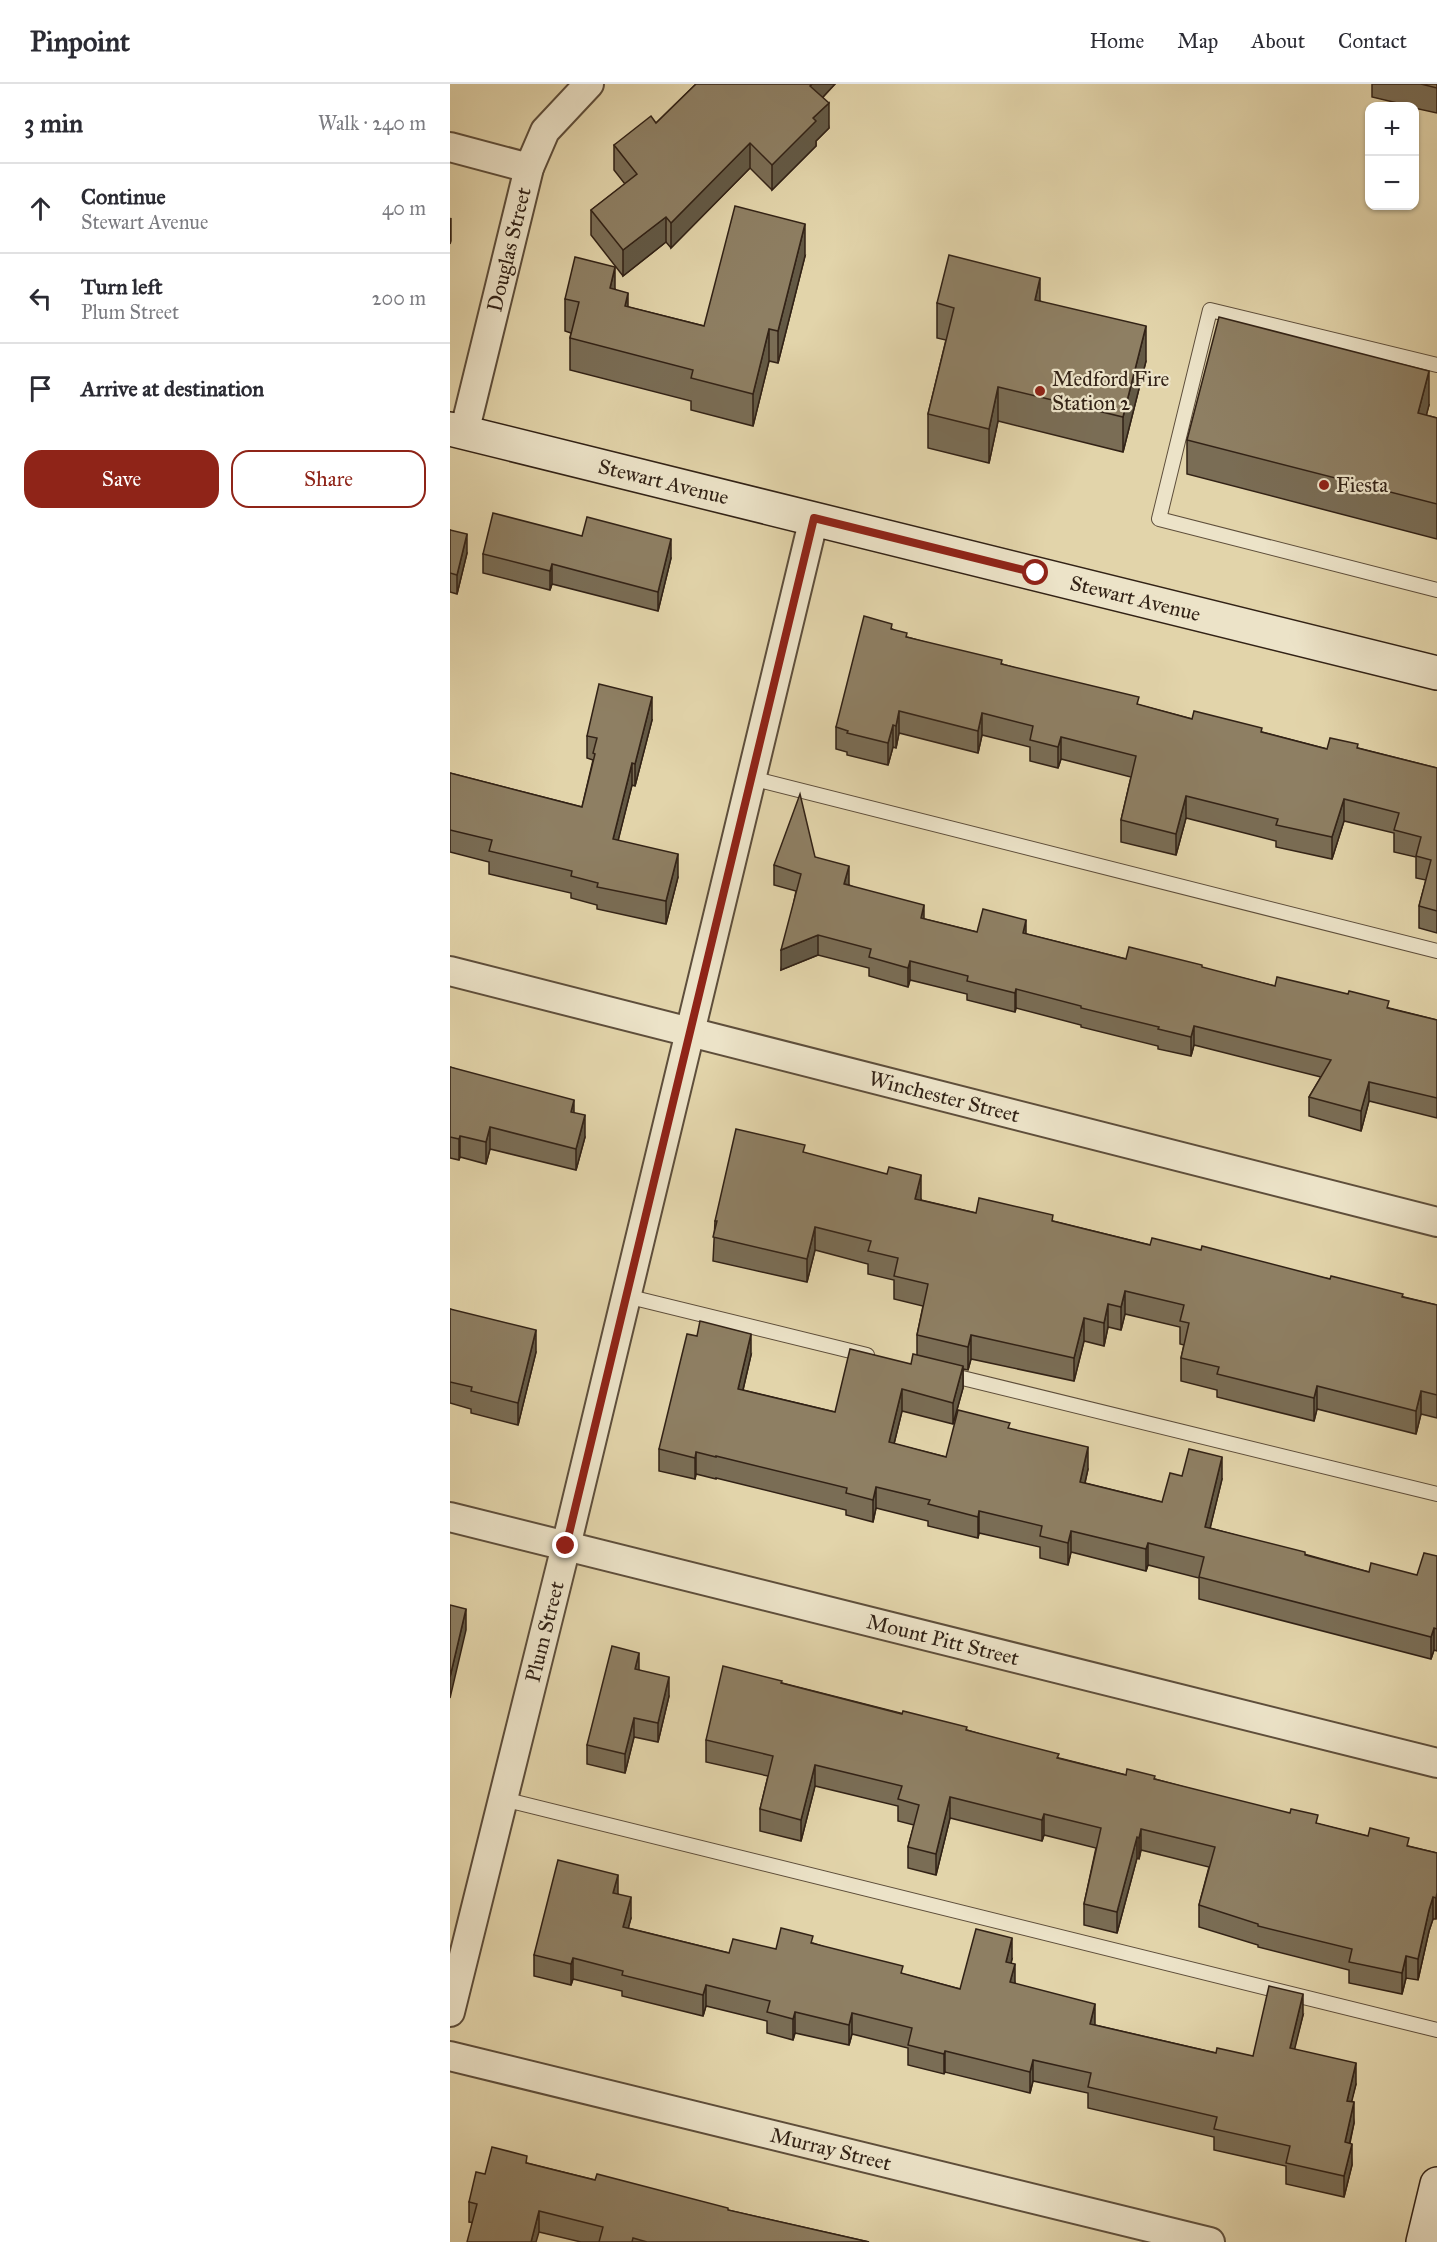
<!DOCTYPE html>
<html lang="en">
<head>
<meta charset="utf-8">
<style>
  :root { --surface:#fff; --page:#f2f2f3; --text:#2b2b33; --muted:#7c7c81; --line:#e1e1e2; --accent:#8f2418 }
  body { margin:0; font-family:"IM FELL Great Primer",serif; background:var(--page); color:var(--text) }
  .controls { position:absolute; right:18px; top:18px; display:grid; overflow:hidden; border-radius:12px; box-shadow:0 2px 4px #0004 }
  .controls button { width:54px; height:54px; display:grid; place-items:center; padding:0; border:0; border-bottom:2px solid var(--line); background:var(--surface); color:var(--text); font:30px sans-serif }
  .stop { position:absolute; width:18px; height:18px; margin:-14px; border:4px solid #8f2418; border-radius:50%; background:#fff }
  .stop.end { background:#8f2418; border-color:#fff; box-shadow:0 2px 6px #0008 }
  .list { margin:0; padding:0; list-style:none }
  h2 { display:flex; justify-content:space-between; align-items:center; height:78px; margin:0; padding:0 24px; font-size:26px }
  h2 small { font-size:20px; font-weight:400; color:var(--muted) }
  .list li { display:grid; grid-template-columns:39px 1fr auto; gap:18px; align-items:center; box-sizing:border-box; height:90px; padding:0 24px; border-top:2px solid var(--line) }
  .list b { display:block; font-size:22px; white-space:nowrap }
  .list p { margin:0; font-size:20px; white-space:nowrap; color:var(--muted) }
  .list em { font-size:20px; font-style:normal; color:var(--muted) }
  .actions { display:flex; gap:12px; padding:18px 24px }
  .actions a { flex:1; padding:14px 0; border:2px solid var(--accent); border-radius:18px; text-align:center; font-size:21px; color:var(--accent) }
  .actions .main { background:var(--accent); color:#fff }
  .icon { flex:none; width:33px; height:33px; fill:none; stroke:currentColor; stroke-width:2; stroke-linecap:round; stroke-linejoin:round }
  .map { position:relative; flex:none; width:987px; height:2158px; overflow:hidden }
  header { display:flex; align-items:center; gap:36px; box-sizing:border-box; height:84px; padding:0 30px; background:var(--surface); border-bottom:2px solid var(--line) }
  header strong { font-size:28px }
  nav { display:flex; gap:33px; margin-inline-start:auto; font-size:21px }
  main { display:flex }
  aside { flex:1; background:var(--surface) }
  .map>svg:first-child { display:block }
  .lines { fill:none; stroke-linecap:round; stroke-linejoin:round }
  .lane-casing { stroke:#5e4e3b; stroke-width:16 }
  .street-casing { stroke:#5e4e3b; stroke-width:32 }
  .secondary-casing { stroke:#322216; stroke-width:36 }
  .lane { stroke:#ece3c8; stroke-width:14 }
  .street { stroke:#ece3c8; stroke-width:28 }
  .secondary { stroke:#ece3c8; stroke-width:33 }
  .wall { fill:#7a6d55; stroke:#322216; stroke-width:1.5 }
  .shaded-wall { fill:#635945; stroke:#322216; stroke-width:1.5 }
  .building { fill:#8e7f63; stroke:#322216; stroke-width:1.5 }
  .route { stroke:#8f2418; stroke-width:8 }
  .poi-dot { fill:#8f2418; stroke:#ece3c8; stroke-width:2 }
  .labels { text-anchor:middle; dominant-baseline:central; stroke-width:4.5; stroke-linejoin:round; paint-order:stroke }
  .street-label { font-size:21px; fill:#322216; stroke:#ece3c8 }
  .poi-label { font-size:21px; fill:#322216; stroke:#ece3c8; text-anchor:start }
</style>
</head>
<body>
<header>
<strong>Pinpoint</strong>
<nav><a>Home</a><a>Map</a><a>About</a><a>Contact</a></nav>
</header>
<main>
<aside>
<h2>3 min<small>Walk · 240 m</small></h2>
<ul class="list">
<li><svg class="icon" aria-label="ahead" viewBox="0 0 24 24"><path d="M12 20V5M6 11l6-6 6 6"/></svg><div><b>Continue</b><p>Stewart Avenue</p></div><em>40 m</em></li>
<li><svg class="icon" aria-label="left" viewBox="0 0 24 24"><path d="M17 20v-9H6M10 6l-5 5 5 5"/></svg><div><b>Turn left</b><p>Plum Street</p></div><em>200 m</em></li>
<li><svg class="icon" aria-label="arrive" viewBox="0 0 24 24"><path d="M6 21V4h12l-3 4 3 4H6"/></svg><div><b>Arrive at destination</b></div></li>
</ul>
<div class="actions"><a class="main">Save</a><a>Share</a></div>
</aside>
<div class="map">
<svg width="987" height="2158" viewBox="0 0 987 2158">
  <rect width="100%" height="100%" fill="#e2d4aa"/>
  <filter id="stains"><feTurbulence type="fractalNoise" baseFrequency=".00333" numOctaves="4"/><feColorMatrix values="0 0 0 0 .2 0 0 0 0 .09 0 0 0 0 .02 0 0 0 .5 -.17"/></filter>
  <radialGradient id="worn" r=".72"><stop offset=".6" stop-color="#630" stop-opacity="0"/><stop offset="1" stop-color="#630" stop-opacity=".3"/></radialGradient>
  <g class="lines">
    <defs>
      <g id="lane">
        <polyline points="987,281 760,226 709,435 987,506"/>
        <polyline points="301,694 987,867"/>
        <polyline points="176,1212 417,1271"/>
        <polyline points="496,1290 987,1410"/>
        <polyline points="53,1715 987,1946"/>
      </g>
      <g id="street">
        <polyline points="0,63 79,84"/>
        <path id="s1" d="M14,349l65,-265 16,-37 44,-47"/>
        <path id="s2" d="M0,887l987,251"/>
        <path id="s3" d="M0,1433l987,246"/>
        <path id="s4" d="M0,1928l116,-466 248,-1028"/>
        <path id="s5" d="M0,1972l760,186"/>
      </g>
      <g id="secondary">
        <path id="s6" d="M0,345l987,244"/>
        <polyline points="973,2158 987,2100"/>
      </g>
    </defs>
    <use href="#lane" class="lane-casing"/>
    <use href="#street" class="street-casing"/>
    <use href="#secondary" class="secondary-casing"/>
    <use href="#lane" class="lane"/>
    <use href="#street" class="street"/>
    <use href="#secondary" class="secondary"/>
  </g>
  <g class="wall">
    <polygon points="246,0 385,0 373,13 379,44 366,57 366,62 322,106 300,84 221,164 216,158 173,192 141,151 141,126 175,100 164,86 164,61 206,39"/>
    <polygon points="922,0 987,0 987,29 964,24 964,22 960,22 922,13"/>
    <polygon points="355,172 328,279 319,277 303,342 241,326 241,317 120,286 120,254 121,249 115,247 115,215 165,205 178,223 254,242"/>
    <polygon points="590,217 696,277 673,368 548,337 539,379 478,364 478,330 496,256 487,254 487,219"/>
    <polygon points="979,321 976,331 987,334 987,455 737,390 737,356"/>
    <polygon points="0,446 17,469 7,510 0,508"/>
    <polygon points="132,452 221,474 208,527 102,500 100,506 33,489 33,470"/>
    <polygon points="442,545 457,553 552,580 689,621 742,635 812,648 877,665 908,664 987,684 987,849 969,844 969,822 976,796 966,794 966,773 944,768 944,749 894,737 882,775 826,763 826,757 736,734 726,771 671,758 671,736 681,693 611,675 608,684 580,677 580,663 532,651 528,669 449,649 446,664 443,663 438,681 397,671 397,668 386,665 386,643"/>
    <polygon points="202,636 185,702 182,701 168,756 228,793 216,840 147,825 147,821 121,814 121,809 39,790 39,778 0,768 0,689 132,723 143,676 137,674 137,652"/>
    <polygon points="365,773 399,801 474,835 527,848 576,850 676,875 752,884 825,902 939,924 987,936 987,1034 919,1017 911,1047 859,1032 859,1013 871,993 744,961 741,972 708,965 708,962 631,943 631,941 566,924 565,928 517,916 517,910 460,896 458,903 419,892 419,884 368,871 331,886 346,807 324,801 324,781"/>
    <polygon points="0,983 124,1029 135,1053 126,1086 40,1065 36,1080 10,1073 9,1076 0,1074"/>
    <polygon points="355,1069 471,1115 471,1116 526,1129 603,1137 700,1161 880,1195 987,1221 987,1334 971,1330 966,1350 867,1325 864,1337 767,1313 767,1306 731,1297 731,1274 734,1261 730,1260 730,1243 675,1230 671,1246 658,1243 654,1262 634,1257 624,1297 521,1275 518,1286 513,1285 513,1304 503,1340 452,1327 444,1360 496,1373 560,1345 638,1385 635,1399 712,1418 732,1392 772,1395 760,1444 919,1488 967,1491 987,1472 987,1567 984,1566 981,1575 749,1515 749,1494 698,1481 696,1487 621,1468 618,1481 590,1474 590,1463 529,1449 528,1454 478,1442 478,1437 426,1424 423,1438 396,1431 396,1426 266,1394 266,1395 246,1390 245,1395 209,1387 209,1365 301,1271 293,1306 385,1328 461,1280 467,1271 467,1251 473,1222 444,1215 444,1196 418,1190 418,1180 365,1166 357,1198 263,1177 265,1137"/>
    <polygon points="0,1225 86,1268 68,1341 21,1329 21,1325 0,1319"/>
    <polygon points="189,1586 219,1612 208,1658 184,1653 175,1689 137,1680 137,1661"/>
    <polygon points="332,1599 517,1646 609,1674 676,1691 705,1695 868,1740 987,1769 986,1835 983,1835 979,1847 968,1896 956,1894 952,1910 899,1899 899,1886 808,1863 808,1861 749,1843 749,1821 759,1783 691,1766 689,1775 687,1774 667,1849 634,1841 634,1820 646,1764 594,1751 592,1757 500,1734 486,1791 458,1784 458,1763 464,1741 448,1737 448,1722 365,1702 351,1757 310,1747 310,1725 318,1692 256,1678 256,1656"/>
    <polygon points="168,1810 181,1834 178,1844 279,1869 326,1865 363,1859 453,1890 510,1905 562,1875 561,1879 565,1900 645,1941 766,1969 803,1972 853,1931 844,1965 906,2000 901,2018 904,2039 900,2059 902,2081 894,2113 836,2100 836,2082 764,2066 764,2053 638,2024 638,2009 583,1997 580,2009 495,1988 494,1990 458,1981 458,1964 402,1950 399,1961 345,1949 343,1956 317,1949 317,1937 256,1922 253,1932 172,1912 172,1907 123,1895 121,1901 84,1892 84,1871"/>
    <polygon points="77,2079 145,2096 419,2158 131,2158 89,2148 19,2138 19,2118 35,2090"/>
  </g>
  <g class="shaded-wall">
    <polygon points="362,0 385,0 360,27 360,2"/>
    <polygon points="379,19 379,44 366,57 366,62 322,106 322,81 363,34"/>
    <polygon points="300,59 300,84 221,164 221,139"/>
    <polygon points="216,133 216,158 173,192 173,166"/>
    <polygon points="1,134 1,157 0,160 0,136"/>
    <polygon points="355,140 355,172 328,279 328,247"/>
    <polygon points="165,183 165,215 160,204"/>
    <polygon points="590,194 590,228 585,216"/>
    <polygon points="178,209 178,241 175,222"/>
    <polygon points="696,242 696,277 673,368 673,333"/>
    <polygon points="319,245 319,277 303,342 303,310"/>
    <polygon points="979,287 979,321 968,364 968,329"/>
    <polygon points="548,303 548,337 539,379 539,345"/>
    <polygon points="17,450 17,469 7,510 7,491"/>
    <polygon points="221,455 221,474 208,527 208,508"/>
    <polygon points="102,480 102,500 100,506 100,487"/>
    <polygon points="202,613 202,636 185,702 185,680"/>
    <polygon points="449,627 449,649 446,664 446,642"/>
    <polygon points="532,629 532,651 528,669 528,647"/>
    <polygon points="443,641 443,663 438,681 438,659"/>
    <polygon points="611,653 611,675 608,684 608,663"/>
    <polygon points="182,679 182,701 163,777 163,755"/>
    <polygon points="736,712 736,734 726,771 726,750"/>
    <polygon points="894,715 894,737 882,775 882,753"/>
    <polygon points="228,770 228,793 216,840 216,817"/>
    <polygon points="399,782 399,801 394,800"/>
    <polygon points="474,821 474,840 471,834"/>
    <polygon points="576,836 576,855 573,849"/>
    <polygon points="368,851 368,871 331,886 331,866"/>
    <polygon points="460,877 460,896 458,903 458,884"/>
    <polygon points="566,905 566,924 565,928 565,909"/>
    <polygon points="744,942 744,961 741,972 741,953"/>
    <polygon points="919,998 919,1017 911,1047 911,1027"/>
    <polygon points="124,1016 124,1037 121,1028"/>
    <polygon points="135,1031 135,1053 126,1086 126,1065"/>
    <polygon points="40,1043 40,1065 36,1080 36,1058"/>
    <polygon points="10,1052 10,1073 9,1076 9,1055"/>
    <polygon points="471,1091 471,1115 465,1138 465,1115"/>
    <polygon points="365,1143 365,1166 357,1198 357,1175"/>
    <polygon points="675,1207 675,1230 671,1246 671,1223"/>
    <polygon points="658,1220 658,1243 654,1262 654,1239"/>
    <polygon points="634,1234 634,1257 624,1297 624,1274"/>
    <polygon points="86,1246 86,1268 68,1341 68,1319"/>
    <polygon points="301,1250 301,1271 288,1327 288,1305"/>
    <polygon points="521,1251 521,1275 518,1286 518,1263"/>
    <polygon points="513,1282 513,1304 503,1340 503,1319"/>
    <polygon points="867,1302 867,1325 864,1337 864,1314"/>
    <polygon points="452,1305 452,1327 439,1380 439,1358"/>
    <polygon points="971,1307 971,1330 966,1350 966,1327"/>
    <polygon points="638,1363 638,1385 630,1420 630,1398"/>
    <polygon points="246,1368 246,1390 245,1395 245,1374"/>
    <polygon points="772,1373 772,1395 755,1465 755,1443"/>
    <polygon points="426,1403 426,1424 423,1438 423,1416"/>
    <polygon points="529,1427 529,1449 528,1454 528,1433"/>
    <polygon points="621,1447 621,1468 618,1481 618,1459"/>
    <polygon points="698,1459 698,1481 696,1487 696,1465"/>
    <polygon points="16,1525 16,1546 0,1614 0,1593"/>
    <polygon points="984,1544 984,1566 981,1575 981,1553"/>
    <polygon points="189,1569 189,1588 185,1585"/>
    <polygon points="219,1593 219,1612 208,1658 208,1639"/>
    <polygon points="184,1634 184,1653 175,1689 175,1670"/>
    <polygon points="365,1681 365,1702 351,1757 351,1736"/>
    <polygon points="500,1713 500,1734 486,1791 486,1770"/>
    <polygon points="594,1730 594,1751 592,1757 592,1736"/>
    <polygon points="691,1745 691,1766 689,1775 689,1754"/>
    <polygon points="687,1753 687,1774 667,1849 667,1828"/>
    <polygon points="168,1791 168,1811 163,1809"/>
    <polygon points="987,1809 987,1831 986,1835 986,1814"/>
    <polygon points="181,1813 181,1834 173,1864 173,1843"/>
    <polygon points="983,1813 983,1835 979,1847 968,1896 968,1875 979,1826"/>
    <polygon points="562,1854 562,1875 556,1899 556,1878"/>
    <polygon points="956,1872 956,1894 952,1910 952,1889"/>
    <polygon points="123,1874 123,1895 121,1901 121,1880"/>
    <polygon points="565,1880 565,1901 560,1898"/>
    <polygon points="256,1901 256,1922 253,1932 253,1911"/>
    <polygon points="853,1910 853,1931 840,1984 840,1964"/>
    <polygon points="645,1920 645,1940 640,1961 640,1940"/>
    <polygon points="345,1928 345,1949 343,1956 343,1935"/>
    <polygon points="402,1929 402,1950 399,1961 399,1941"/>
    <polygon points="495,1967 495,1988 494,1990 494,1970"/>
    <polygon points="583,1976 583,1997 580,2009 580,1988"/>
    <polygon points="906,1979 906,2000 897,2037 897,2017"/>
    <polygon points="904,2018 904,2039 895,2079 895,2058"/>
    <polygon points="902,2060 902,2081 894,2113 894,2092"/>
    <polygon points="89,2127 89,2148 86,2158 81,2158"/>
  </g>
  <g class="building">
    <polygon points="246,0 362,0 360,2 379,19 363,34 366,37 322,81 300,59 221,139 216,133 173,166 141,126 187,90 164,61 201,32 206,39"/>
    <polygon points="971,0 987,0 987,4"/>
    <polygon points="285,122 355,140 328,247 319,245 303,310 241,294 243,286 120,254 129,218 115,215 125,173 165,183 160,204 178,209 175,222 254,242"/>
    <polygon points="499,171 590,194 585,216 696,242 673,333 548,303 539,345 478,330 504,224 487,219"/>
    <polygon points="769,233 979,287 968,329 987,334 987,420 737,356"/>
    <polygon points="43,429 132,452 137,433 221,455 208,508 102,480 100,487 33,470"/>
    <polygon points="0,446 17,450 7,491 0,489"/>
    <polygon points="414,532 442,540 441,545 457,549 456,553 552,576 551,580 689,613 687,620 742,635 744,627 812,644 811,648 877,665 880,654 908,660 907,664 987,684 987,827 969,822 981,776 966,772 971,753 944,746 949,729 894,715 882,753 826,741 828,735 736,712 726,750 671,736 686,672 611,653 608,663 580,656 583,642 532,629 528,647 449,627 446,642 443,641 438,659 397,649 398,647 386,643"/>
    <polygon points="149,600 202,613 185,680 182,679 163,755 228,770 216,817 147,803 148,799 121,792 122,787 39,767 42,756 0,746 0,689 132,723 145,670 143,669 147,654 137,652"/>
    <polygon points="350,710 365,773 399,782 394,800 474,821 471,834 527,848 533,825 576,836 573,849 676,875 679,863 752,881 752,883 825,902 827,893 898,910 899,907 939,917 937,924 987,936 987,1014 919,998 911,1027 859,1013 881,976 744,942 741,953 708,945 709,943 631,924 631,922 566,905 565,909 517,897 518,892 460,877 458,884 419,873 421,865 368,851 331,866 351,790 324,781"/>
    <polygon points="0,983 124,1016 121,1028 135,1031 126,1065 40,1043 36,1058 10,1052 9,1055 0,1053"/>
    <polygon points="286,1045 355,1061 353,1068 437,1090 439,1083 471,1091 465,1115 526,1129 529,1114 603,1131 602,1137 700,1161 702,1154 751,1166 752,1162 880,1195 881,1192 953,1210 952,1213 987,1221 987,1311 971,1307 966,1327 867,1302 864,1314 767,1290 769,1283 731,1274 739,1239 730,1237 734,1221 675,1207 671,1223 658,1220 654,1239 634,1234 624,1274 521,1251 518,1263 467,1251 478,1200 444,1192 448,1174 418,1167 421,1157 365,1143 357,1175 263,1153 267,1137 265,1137"/>
    <polygon points="0,1225 86,1246 68,1319 21,1307 22,1303 0,1298"/>
    <polygon points="250,1237 301,1250 288,1305 385,1328 400,1265 461,1280 463,1270 513,1282 503,1319 452,1305 439,1358 496,1373 508,1326 560,1339 558,1344 638,1363 630,1398 712,1418 720,1389 732,1392 739,1365 772,1373 755,1443 855,1468 855,1471 919,1488 921,1479 967,1491 974,1469 987,1472 987,1545 984,1544 981,1553 749,1493 754,1473 698,1459 696,1465 621,1447 618,1459 590,1452 592,1442 529,1427 528,1433 478,1420 480,1416 426,1403 423,1416 396,1409 397,1404 266,1372 266,1373 246,1368 245,1374 209,1365 237,1250 247,1252"/>
    <polygon points="0,1521 16,1525 0,1593"/>
    <polygon points="162,1562 189,1569 185,1585 219,1593 208,1639 184,1634 175,1670 137,1661"/>
    <polygon points="273,1582 332,1597 331,1599 452,1630 453,1627 517,1643 516,1646 609,1670 607,1674 676,1691 677,1685 705,1692 704,1695 840,1729 841,1725 868,1731 866,1739 918,1752 920,1744 959,1754 957,1762 987,1769 987,1809 986,1814 983,1813 979,1826 968,1875 956,1872 952,1889 899,1878 902,1865 808,1842 808,1840 749,1821 765,1763 691,1745 689,1754 687,1753 667,1828 634,1820 651,1744 594,1730 592,1736 500,1713 486,1770 458,1763 469,1721 448,1715 452,1702 365,1681 351,1736 310,1725 323,1672 256,1656"/>
    <polygon points="108,1776 168,1791 163,1809 181,1813 173,1843 279,1869 283,1855 326,1865 331,1844 363,1852 361,1859 453,1882 451,1889 510,1905 526,1845 562,1854 556,1878 565,1880 560,1898 645,1920 640,1940 766,1969 767,1964 803,1972 819,1902 853,1910 840,1964 906,1979 897,2017 904,2018 895,2058 902,2060 894,2092 836,2079 840,2062 764,2045 767,2033 638,2003 641,1989 583,1976 580,1988 495,1967 494,1970 458,1961 462,1944 402,1929 399,1941 345,1928 343,1935 317,1928 320,1917 256,1901 253,1911 172,1891 173,1887 123,1874 121,1880 84,1871"/>
    <polygon points="42,2063 77,2072 76,2079 145,2096 147,2090 278,2124 278,2126 419,2158 197,2158 183,2154 182,2158 149,2158 153,2143 89,2127 81,2158 17,2158 27,2120 19,2118 26,2088 35,2090"/>
  </g>
  <g class="lines">
    <polyline class="route" points="116,1462 364,434 586,489"/>
  </g>
  <g class="poi-dot">
    <circle cx="590" cy="307" r="6"/>
    <circle cx="874" cy="401" r="6"/>
  </g>
  <g class="labels">
    <g class="street-label">
      <text stroke="none"><textPath href="#s1" startOffset="189">Douglas Street</textPath></text>
      <text stroke="none"><textPath href="#s6" startOffset="220">Stewart Avenue</textPath></text>
      <text stroke="none"><textPath href="#s6" startOffset="706">Stewart Avenue</textPath></text>
      <text stroke="none"><textPath href="#s2" startOffset="510">Winchester Street</textPath></text>
      <text stroke="none"><textPath href="#s4" startOffset="392">Plum Street</textPath></text>
      <text stroke="none"><textPath href="#s3" startOffset="508">Mount Pitt Street</textPath></text>
      <text stroke="none"><textPath href="#s5" startOffset="392">Murray Street</textPath></text>
    </g>
    <g class="poi-label">
      <text x="602" y="295">Medford Fire<tspan x="602" dy="24">Station 2</tspan></text>
      <text x="886" y="401">Fiesta</text>
    </g>
  </g>
  <rect width="100%" height="100%" filter="url(#stains)"/>
  <rect width="100%" height="100%" fill="url(#worn)"/>
</svg>
<div class="controls">
<button>+</button>
<button>−</button>
</div>
<div class="stop" style="left:586px;top:489px"></div>
<div class="stop end" style="left:116px;top:1462px"></div>
</div>
</main>
</body>
</html>
